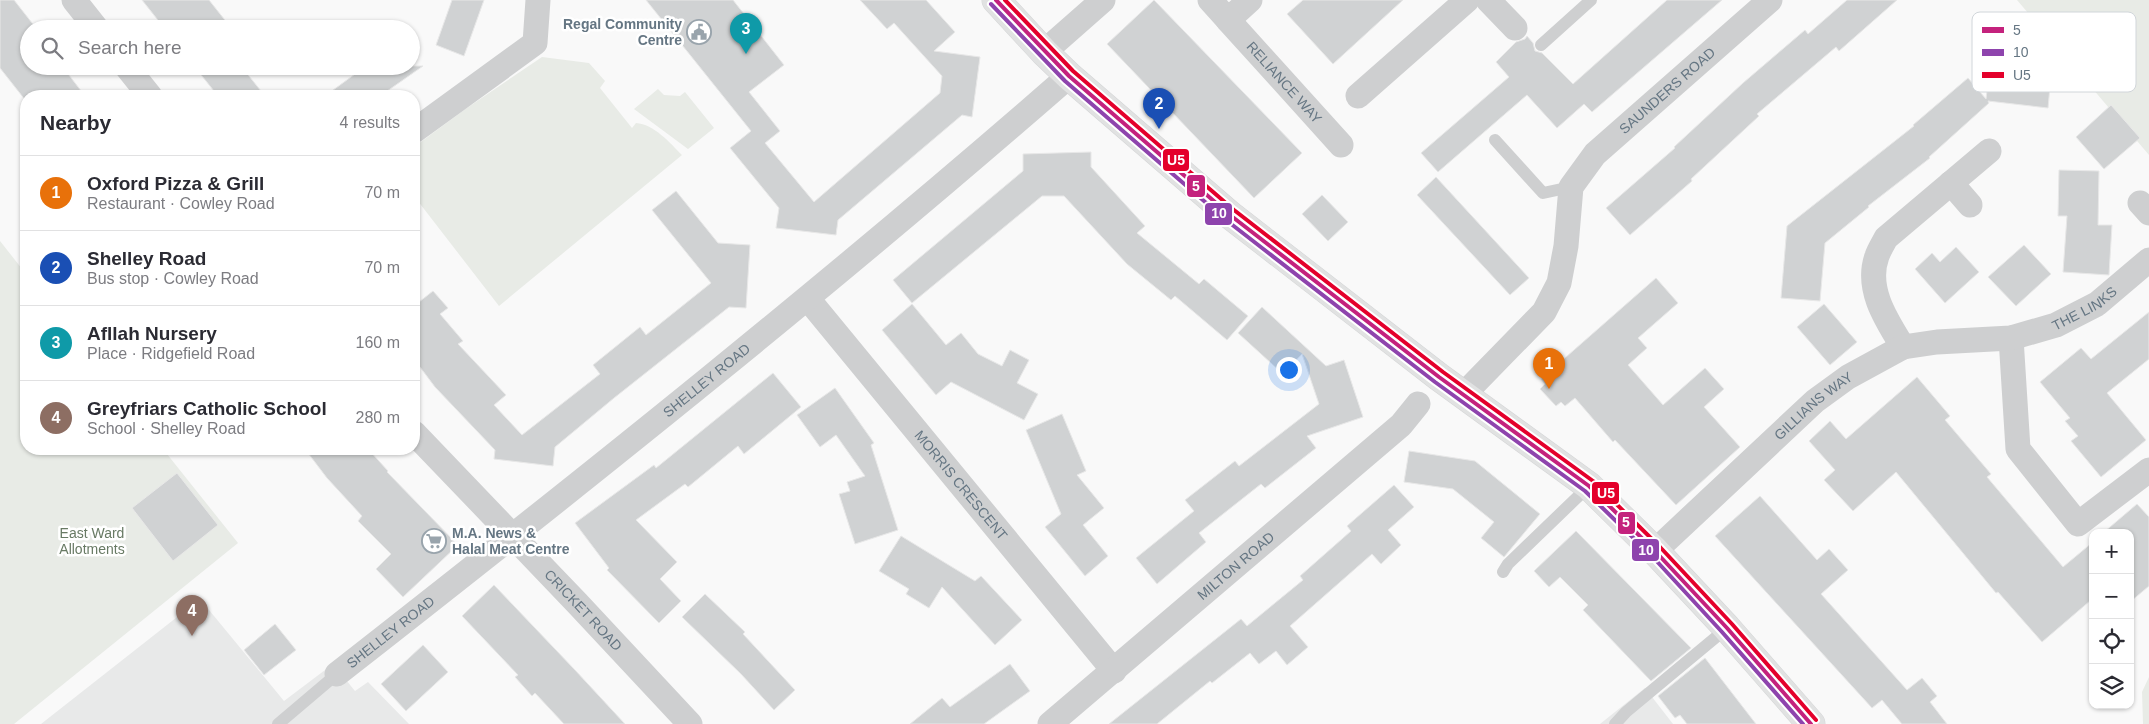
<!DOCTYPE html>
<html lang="en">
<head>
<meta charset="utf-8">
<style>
  :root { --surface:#fff; --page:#f7f7f7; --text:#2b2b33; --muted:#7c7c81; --line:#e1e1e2; --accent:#db2777 }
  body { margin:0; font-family:Arial,sans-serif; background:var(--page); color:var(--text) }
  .controls { position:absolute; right:15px; bottom:15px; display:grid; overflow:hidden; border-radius:10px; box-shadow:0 1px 4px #0004 }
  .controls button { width:45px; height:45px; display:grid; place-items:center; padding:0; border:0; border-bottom:1px solid var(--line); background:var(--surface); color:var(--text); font:25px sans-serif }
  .you { position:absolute; left:1288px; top:369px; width:18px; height:18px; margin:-12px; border:4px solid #fff; border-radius:50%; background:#1a73e8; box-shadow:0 0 0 8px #1a73e833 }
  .badge { display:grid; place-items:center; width:32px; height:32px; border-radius:50%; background:var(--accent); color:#fff; font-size:16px; font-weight:700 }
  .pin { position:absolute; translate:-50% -41px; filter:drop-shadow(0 1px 2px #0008) }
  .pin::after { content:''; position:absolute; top:26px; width:18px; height:15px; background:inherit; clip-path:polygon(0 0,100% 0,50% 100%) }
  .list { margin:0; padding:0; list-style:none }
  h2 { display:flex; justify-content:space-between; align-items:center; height:65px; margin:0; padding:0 20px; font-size:21px }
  h2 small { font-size:16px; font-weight:400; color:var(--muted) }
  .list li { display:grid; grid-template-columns:32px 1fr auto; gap:15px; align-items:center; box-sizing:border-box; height:75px; padding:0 20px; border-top:1px solid var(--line) }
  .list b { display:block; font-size:19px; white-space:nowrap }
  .list p { margin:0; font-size:16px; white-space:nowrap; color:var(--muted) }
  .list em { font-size:16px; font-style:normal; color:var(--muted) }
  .icon { flex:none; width:28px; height:28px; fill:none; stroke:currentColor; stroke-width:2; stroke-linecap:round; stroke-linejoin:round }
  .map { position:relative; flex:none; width:2149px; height:724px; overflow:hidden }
  .search { position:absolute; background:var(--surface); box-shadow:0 1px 4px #0004; left:20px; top:20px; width:400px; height:55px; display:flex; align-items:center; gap:12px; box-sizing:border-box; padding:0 18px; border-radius:28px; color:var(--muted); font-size:19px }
  .panel { position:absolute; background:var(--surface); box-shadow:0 1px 4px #0004; left:20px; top:90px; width:400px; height:365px; border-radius:20px }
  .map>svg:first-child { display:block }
  .built { fill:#e8e9e9 }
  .green { fill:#e8ebe6 }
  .building { fill:#d0d2d3; stroke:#e8e8e8 }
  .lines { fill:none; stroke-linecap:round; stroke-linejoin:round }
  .secondary-casing { stroke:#d5d6d7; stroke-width:29 }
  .service { stroke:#cecfd0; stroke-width:12 }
  .minor { stroke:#cecfd0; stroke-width:25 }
  .secondary { stroke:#e1e2e2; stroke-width:28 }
  .bus-1-casing { stroke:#fff; stroke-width:8 }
  .bus-2-casing { stroke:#fff; stroke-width:8 }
  .bus-3-casing { stroke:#fff; stroke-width:8 }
  .bus-1 { stroke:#c4227d; stroke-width:4 }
  .bus-2 { stroke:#8e44ad; stroke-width:4 }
  .bus-3 { stroke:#e4002b; stroke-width:4 }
  .labels { text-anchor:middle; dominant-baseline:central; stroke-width:5; stroke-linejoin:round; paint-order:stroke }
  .poi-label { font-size:14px; font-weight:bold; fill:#657683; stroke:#fff; text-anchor:end }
  .street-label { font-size:14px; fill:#657683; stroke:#fff }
  .park-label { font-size:14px; fill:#687a64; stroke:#fff }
  .key { fill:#fff; stroke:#d1d6da; stroke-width:1 }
  .key-label { font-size:14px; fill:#657683 }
  .line-badge { stroke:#fff; stroke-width:2 }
  .badge-label { font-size:14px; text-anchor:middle; font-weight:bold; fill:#fff }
</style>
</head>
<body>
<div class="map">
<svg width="2149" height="724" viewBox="0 0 2149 724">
  <rect width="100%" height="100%" fill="#f9f9f9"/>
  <g class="built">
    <polygon points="200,599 284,701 333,664 355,691 368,682 409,724 41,724"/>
    <polygon points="1645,688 1673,724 1600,724"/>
  </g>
  <g class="green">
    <polygon points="2017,0 2149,0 2149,155"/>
    <path d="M542,57l47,6 16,18 -5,7 32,40 4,-5c18,1 34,20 46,32l-183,151 -85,-110v-49l50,-37z"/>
    <polygon points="658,89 664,95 680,96 685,92 714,128 688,149 634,109"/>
    <polygon points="0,241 26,274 26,449 163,449 238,543 14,724 0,724"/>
    <polygon points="2149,677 2149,724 2143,724 2142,692"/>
  </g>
  <g class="building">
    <polygon points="0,0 14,0 36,28 29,29 29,66 62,66 85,96 26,96 26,101 0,68"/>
    <polygon points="142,0 209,0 232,29 165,29"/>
    <polygon points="452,0 484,0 464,56 436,45"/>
    <polygon points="646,0 733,0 784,65 749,92 780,131 765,143 814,202 940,93 942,76 894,23 887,29 860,0 926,0 955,32 934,51 980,57 972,117 962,115 838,220 836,235 776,228 779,208 730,148 751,131"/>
    <polygon points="1154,0 1302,153 1254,198 1107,44"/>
    <polygon points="1303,0 1403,0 1333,64 1287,14"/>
    <polygon points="1667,0 1722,0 1592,112 1584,104 1557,128 1527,95 1438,172 1421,153 1509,77 1496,62 1516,42 1525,39 1527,36 1533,43 1535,51 1542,53 1573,84"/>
    <polygon points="1847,0 1897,0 1839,51 1836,47 1757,114 1759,116 1691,179 1692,181 1630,235 1606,208 1675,148 1674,147 1743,83 1805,30 1808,34"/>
    <polygon points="1992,48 2053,55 2048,108 1988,101 1989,103 1929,157 1930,158 1868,206 1869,207 1825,243 1820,301 1781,298 1787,226 1914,126 1913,125 1968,78 1986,99"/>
    <polygon points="194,66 241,66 265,96 218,96"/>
    <polygon points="366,66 423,66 380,96 325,96"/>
    <polygon points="2111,105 2140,138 2104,169 2076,137"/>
    <polygon points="1091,152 1091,167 1145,226 1137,233 1199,284 1204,279 1248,316 1227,340 1175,296 1171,300 1127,264 1064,196 1042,196 912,303 893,280 1023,171 1023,154"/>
    <polygon points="2059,170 2099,171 2098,225 2112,225 2109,275 2063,272 2067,216 2058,216"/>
    <polygon points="1436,177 1529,278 1510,295 1417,195"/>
    <polygon points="676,191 718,243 750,245 746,308 729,307 614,398 555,447 553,466 494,459 495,450 435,387 414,359 414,306 433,291 448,308 440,314 463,341 458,344 506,395 494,405 522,435 600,374 593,365 640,327 646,335 711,283 652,210"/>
    <polygon points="1322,195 1348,222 1328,241 1302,214"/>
    <polygon points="2024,245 2051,274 2016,306 1988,277"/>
    <polygon points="1956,247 1979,272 1945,303 1915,269 1932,253 1940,262"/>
    <polygon points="1656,278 1678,303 1638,338 1647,348 1628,365 1663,405 1705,368 1724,389 1704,407 1740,447 1676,505 1615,440 1613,442 1575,398 1565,406 1561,402 1556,406 1540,389 1545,384 1541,379"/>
    <polygon points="912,304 946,345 961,333 978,354 1002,366 1010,350 1029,360 1017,383 1038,394 1024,420 951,382 936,395 882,330"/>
    <polygon points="1824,304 1857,342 1830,365 1797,327"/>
    <polygon points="1262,307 1326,366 1344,360 1363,417 1307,436 1316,448 1265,488 1261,484 1199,533 1206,542 1157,584 1136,558 1194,511 1185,500 1235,461 1239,466 1319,404 1302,354 1283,374 1238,333"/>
    <polygon points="2149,312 2149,359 2107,393 2146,440 2101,477 2071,441 2078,436 2065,421 2070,418 2040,382 2081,348 2091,359"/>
    <polygon points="773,373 801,407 744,454 738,446 688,487 685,484 636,520 677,562 660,579 681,601 659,623 607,570 609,568 575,523 654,465 656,468"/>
    <polygon points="1917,377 1950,416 1945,420 1991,474 1987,477 2063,567 2093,542 2093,602 2091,600 2042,642 1998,592 1996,593 1896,472 1853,511 1824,480 1835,470 1809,441 1830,421 1846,439"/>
    <polygon points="835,388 874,443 871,445 898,530 855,544 839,494 850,491 847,482 865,476 836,435 820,447 797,415"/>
    <polygon points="1062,414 1086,471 1077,475 1104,508 1083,525 1108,556 1085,576 1045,527 1061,514 1026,430"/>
    <polygon points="305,449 368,449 388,471 387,472 458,545 403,597 376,569 391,554 358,521 362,516 327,478"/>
    <polygon points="1409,451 1475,461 1540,514 1504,557 1481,538 1494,522 1453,489 1404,482"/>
    <polygon points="177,473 218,525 173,561 132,508"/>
    <polygon points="1394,485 1414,507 1388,530 1401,545 1381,564 1372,554 1290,626 1308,647 1287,665 1276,651 1259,664 1250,653 1212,683 1210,681 1157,724 1109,724 1241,619 1247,626 1303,580 1300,576 1351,531 1347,526"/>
    <polygon points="1760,496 1817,560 1829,549 1848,570 1821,594 1907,690 1922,678 1937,696 1930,702 1947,724 1902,724 1882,700 1872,708 1715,536"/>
    <polygon points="2137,504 2149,517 2149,586 2130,602 2130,533 2103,533"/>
    <polygon points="1576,531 1691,648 1651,681 1583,610 1588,605 1560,577 1549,587 1534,571"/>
    <polygon points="901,536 975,581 981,576 1022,620 995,645 942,587 929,608 906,594 909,589 879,571"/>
    <polygon points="494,585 575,670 625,724 564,724 535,693 532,696 515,677 518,675 462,616"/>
    <polygon points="705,594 745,632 743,634 795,690 774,710 741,674 682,617"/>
    <polygon points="275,624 296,650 264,675 244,650"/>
    <polygon points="423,645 448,672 406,711 381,684"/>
    <polygon points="1705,658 1756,724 1687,724 1680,715 1675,718 1658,696"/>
    <polygon points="1010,664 1030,691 984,724 910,724 942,698 950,707"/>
  </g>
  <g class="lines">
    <defs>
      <polyline id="secondary" points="996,0 1044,52 1069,76 1230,215 1439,377 1589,486 1655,551 1727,628 1811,724"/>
    </defs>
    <use href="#secondary" class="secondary-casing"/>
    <g class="service">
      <polyline points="1541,45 1591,0"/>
      <polyline points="1495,140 1543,193 1571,187"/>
      <polyline points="1503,572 1508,564 1589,486"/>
      <polyline points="278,724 337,674"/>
      <polyline points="1615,724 1626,712 1727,628"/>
    </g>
    <g class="minor">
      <polyline points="74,0 97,29"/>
      <polyline points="1210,0 1228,20 1250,0"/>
      <polyline points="1488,0 1515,28"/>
      <path id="s1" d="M1228,20l113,125"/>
      <polyline points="1044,52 1103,0"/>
      <polyline points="126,66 150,96"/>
      <polyline points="1358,96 1467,0"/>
      <polyline points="414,131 535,43 538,0"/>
      <polyline points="1951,183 1970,205"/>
      <polyline points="2140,203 2149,213"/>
      <path id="s2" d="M808,299l306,372"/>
      <polyline points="2011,338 2018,449 2078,524 2149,470"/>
      <path d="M1903,347c-16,-26 -38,-58 -26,-91 2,-6 6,-12 9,-18l103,-87"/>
      <path id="s3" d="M1464,394l80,-82 15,-29 7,-37 5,-59 24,-33 175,-154"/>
      <path id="s4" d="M414,433l163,170 113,121"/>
      <path id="s5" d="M1655,551l160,-150 33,-24 55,-30 34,-5 74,-4 45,-13 41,-21 52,-44"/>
      <path id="s6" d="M337,674c248,-194 495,-391 732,-598"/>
      <path id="s7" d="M1050,724l351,-299 17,-21"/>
    </g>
    <use href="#secondary" class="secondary"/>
    <defs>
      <polyline id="bus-1" points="996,0 1069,76 1230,215 1439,377 1589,486 1655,551 1727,628 1811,724"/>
      <polyline id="bus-2" points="991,4 1065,81 1226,220 1435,382 1585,491 1651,555 1722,632 1803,724"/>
      <polyline id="bus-3" points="1005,0 1073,71 1234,210 1443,372 1593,481 1660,547 1732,624 1816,720"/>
    </defs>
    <use href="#bus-1" class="bus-1-casing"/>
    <use href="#bus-2" class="bus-2-casing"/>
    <use href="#bus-3" class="bus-3-casing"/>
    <use href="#bus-1" class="bus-1"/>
    <use href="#bus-2" class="bus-2"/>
    <use href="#bus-3" class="bus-3"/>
  </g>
  <defs>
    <symbol id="civic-ring" viewBox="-11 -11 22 22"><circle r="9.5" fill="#fff" stroke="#99a4ac" stroke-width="1.5"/><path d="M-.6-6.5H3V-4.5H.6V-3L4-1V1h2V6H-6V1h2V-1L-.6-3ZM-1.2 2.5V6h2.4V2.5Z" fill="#99a4ac"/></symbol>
    <symbol id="supermarket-ring" viewBox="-11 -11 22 22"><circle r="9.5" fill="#fff" stroke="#99a4ac" stroke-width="1.5"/><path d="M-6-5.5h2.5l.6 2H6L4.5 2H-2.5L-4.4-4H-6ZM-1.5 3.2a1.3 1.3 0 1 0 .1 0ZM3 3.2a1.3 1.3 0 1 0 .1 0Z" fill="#99a4ac"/></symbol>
  </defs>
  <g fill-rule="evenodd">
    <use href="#civic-ring" x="685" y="18" width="28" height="28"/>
    <use href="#supermarket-ring" x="420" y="527" width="28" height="28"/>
  </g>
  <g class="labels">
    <g class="poi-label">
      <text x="682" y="24">Regal Community<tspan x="682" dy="16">Centre</tspan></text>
      <text x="452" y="533" text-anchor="start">M.A. News &amp;<tspan x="452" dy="16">Halal Meat Centre</tspan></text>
    </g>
    <g class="street-label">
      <text stroke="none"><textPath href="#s1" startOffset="84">RELIANCE WAY</textPath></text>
      <text stroke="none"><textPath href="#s3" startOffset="381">SAUNDERS ROAD</textPath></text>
      <text stroke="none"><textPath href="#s5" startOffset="511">THE LINKS</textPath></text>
      <text stroke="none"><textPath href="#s6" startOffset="472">SHELLEY ROAD</textPath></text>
      <text stroke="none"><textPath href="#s5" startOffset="215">GILLIANS WAY</textPath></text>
      <text stroke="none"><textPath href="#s2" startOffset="241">MORRIS CRESCENT</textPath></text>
      <text stroke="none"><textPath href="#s7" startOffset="244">MILTON ROAD</textPath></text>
      <text stroke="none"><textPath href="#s4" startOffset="245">CRICKET ROAD</textPath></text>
      <text stroke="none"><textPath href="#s6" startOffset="68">SHELLEY ROAD</textPath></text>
    </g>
    <g class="park-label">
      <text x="92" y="533">East Ward<tspan x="92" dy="16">Allotments</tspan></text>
    </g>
  </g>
  <rect x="1972" y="12" width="164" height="80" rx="8" class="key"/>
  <rect x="1982" y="27" width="22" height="6" fill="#c4227d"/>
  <rect x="1982" y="49" width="22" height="7" fill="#8e44ad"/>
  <rect x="1982" y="72" width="22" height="6" fill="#e4002b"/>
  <g class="key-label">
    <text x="2013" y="35">5</text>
    <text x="2013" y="57">10</text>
    <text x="2013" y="80">U5</text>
  </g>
  <g class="line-badge">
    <rect x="1162" y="148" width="28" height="24" rx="5" fill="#e4002b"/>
    <rect x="1186" y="174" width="20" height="24" rx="5" fill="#c4227d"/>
    <rect x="1204" y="202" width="29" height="24" rx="5" fill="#8e44ad"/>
    <rect x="1591" y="481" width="29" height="24" rx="5" fill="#e4002b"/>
    <rect x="1617" y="511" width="19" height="24" rx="5" fill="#c4227d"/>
    <rect x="1631" y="538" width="29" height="24" rx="5" fill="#8e44ad"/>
  </g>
  <g class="badge-label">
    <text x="1176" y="165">U5</text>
    <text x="1196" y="191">5</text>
    <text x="1219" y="218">10</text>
    <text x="1606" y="498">U5</text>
    <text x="1626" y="527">5</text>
    <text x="1646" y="555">10</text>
  </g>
</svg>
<div class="controls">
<button>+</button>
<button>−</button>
<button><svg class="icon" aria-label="locate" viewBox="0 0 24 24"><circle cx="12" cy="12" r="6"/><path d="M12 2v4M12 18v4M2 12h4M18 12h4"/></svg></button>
<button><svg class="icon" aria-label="layers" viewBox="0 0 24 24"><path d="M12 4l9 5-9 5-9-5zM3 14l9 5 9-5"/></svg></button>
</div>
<div class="you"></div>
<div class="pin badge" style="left:1549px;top:389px;background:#e8710a">1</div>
<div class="pin badge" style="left:1159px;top:129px;background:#1a4fb4">2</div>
<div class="pin badge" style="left:746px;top:54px;background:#0f9aa8">3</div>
<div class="pin badge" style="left:192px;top:636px;background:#8d6e63">4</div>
<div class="search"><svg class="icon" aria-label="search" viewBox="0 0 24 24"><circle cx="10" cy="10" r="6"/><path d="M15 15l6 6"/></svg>Search here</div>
<section class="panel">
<h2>Nearby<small>4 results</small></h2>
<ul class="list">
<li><span class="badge" style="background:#e8710a">1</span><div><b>Oxford Pizza &amp; Grill</b><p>Restaurant · Cowley Road</p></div><em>70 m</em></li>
<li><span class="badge" style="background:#1a4fb4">2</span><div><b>Shelley Road</b><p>Bus stop · Cowley Road</p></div><em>70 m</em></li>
<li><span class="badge" style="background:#0f9aa8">3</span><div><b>Afllah Nursery</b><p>Place · Ridgefield Road</p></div><em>160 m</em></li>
<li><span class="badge" style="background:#8d6e63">4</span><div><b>Greyfriars Catholic School</b><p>School · Shelley Road</p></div><em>280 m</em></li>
</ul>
</section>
</div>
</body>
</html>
